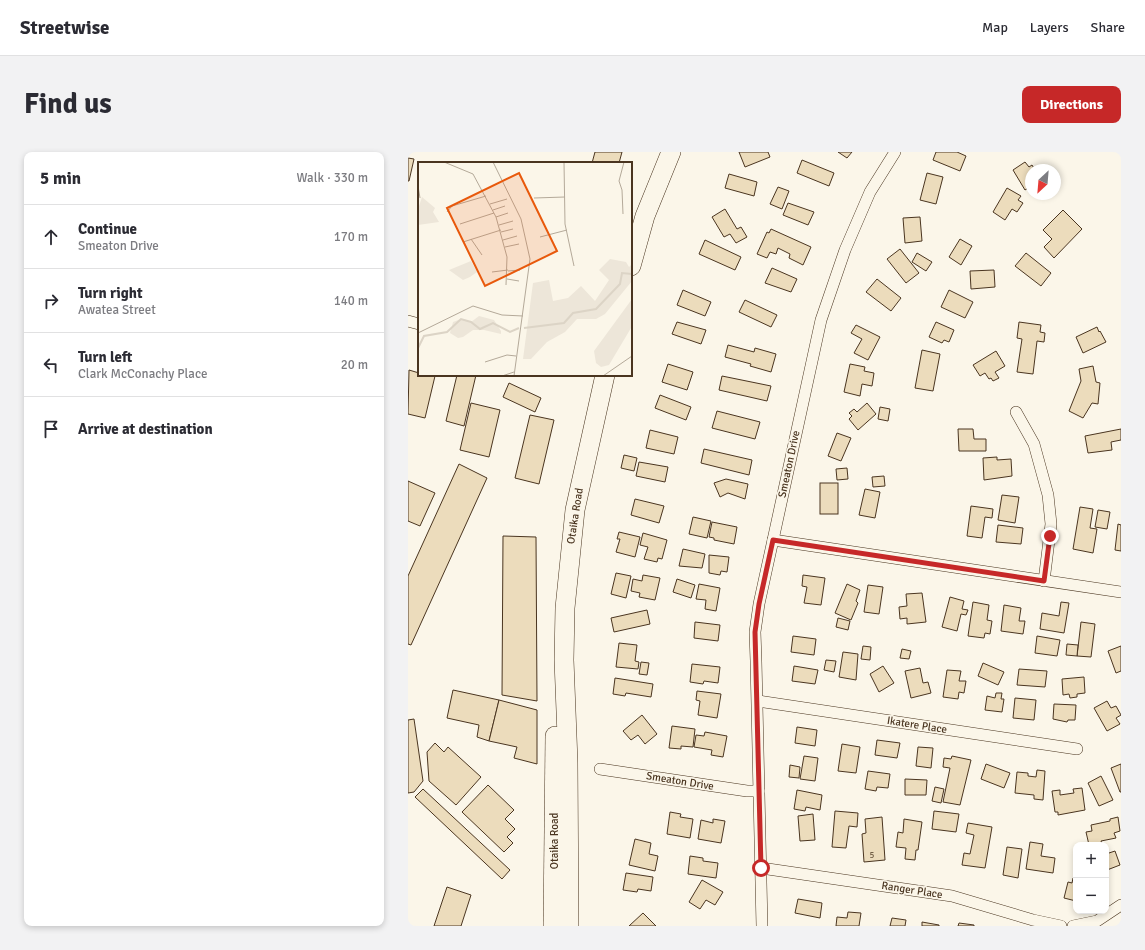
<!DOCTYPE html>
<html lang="en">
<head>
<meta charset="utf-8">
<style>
  :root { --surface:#fff; --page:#f2f2f3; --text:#2b2b33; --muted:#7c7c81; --line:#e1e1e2; --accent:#c62828 }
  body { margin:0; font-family:Signika,sans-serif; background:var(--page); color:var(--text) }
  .controls { position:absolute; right:12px; bottom:12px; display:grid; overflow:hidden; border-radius:8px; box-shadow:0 2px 6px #0003 }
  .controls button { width:36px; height:36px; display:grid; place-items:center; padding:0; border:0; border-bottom:1px solid var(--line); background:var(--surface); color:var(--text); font:20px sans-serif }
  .compass { position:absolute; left:617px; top:12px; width:36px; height:36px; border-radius:50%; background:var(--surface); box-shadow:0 2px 6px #0003; rotate:206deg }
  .stop { position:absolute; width:12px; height:12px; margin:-9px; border:3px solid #c62828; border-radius:50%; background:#fff }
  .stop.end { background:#c62828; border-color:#fff; box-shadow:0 1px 4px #0008 }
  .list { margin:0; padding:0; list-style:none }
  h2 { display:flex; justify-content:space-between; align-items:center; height:52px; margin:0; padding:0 16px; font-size:17px }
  h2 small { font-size:13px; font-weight:400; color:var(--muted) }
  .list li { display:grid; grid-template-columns:26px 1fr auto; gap:12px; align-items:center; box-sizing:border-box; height:64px; padding:0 16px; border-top:1px solid var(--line) }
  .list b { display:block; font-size:15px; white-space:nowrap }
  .list p { margin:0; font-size:13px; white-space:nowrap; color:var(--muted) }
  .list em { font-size:13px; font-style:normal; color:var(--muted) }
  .icon { flex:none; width:22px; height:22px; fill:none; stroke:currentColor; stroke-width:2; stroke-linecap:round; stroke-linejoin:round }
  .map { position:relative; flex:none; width:713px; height:774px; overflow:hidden; border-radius:8px }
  header { display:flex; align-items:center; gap:24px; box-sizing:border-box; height:56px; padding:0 20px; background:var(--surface); border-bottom:1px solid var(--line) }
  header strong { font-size:19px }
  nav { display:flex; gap:22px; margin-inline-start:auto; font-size:14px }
  .intro { display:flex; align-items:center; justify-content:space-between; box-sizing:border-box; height:96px; padding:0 24px }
  h1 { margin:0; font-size:28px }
  .button { padding:10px 18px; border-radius:8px; background:var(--accent); color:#fff; font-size:14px; font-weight:700 }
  main { display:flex; gap:24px; padding:0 24px }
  aside { flex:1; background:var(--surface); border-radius:8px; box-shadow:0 2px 6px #0003 }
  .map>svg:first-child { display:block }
  .building { fill:#ecdcbc; stroke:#4a3520 }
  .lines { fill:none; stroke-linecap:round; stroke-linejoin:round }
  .minor-casing { stroke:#4a3520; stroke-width:12 }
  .trunk-casing { stroke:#4a3520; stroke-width:20 }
  .minor { stroke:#fbf6e9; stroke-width:11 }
  .trunk { stroke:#fbf6e9; stroke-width:19 }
  .route { stroke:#c62828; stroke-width:5 }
  .labels { text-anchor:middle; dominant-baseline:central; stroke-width:3; stroke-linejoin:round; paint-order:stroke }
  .number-label { font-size:9px; fill:#725f47 }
  .street-label { font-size:11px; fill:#4a3520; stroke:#fbf6e9 }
  .inset-river { fill:none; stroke:#dcd4c6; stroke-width:2 }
  .inset-road { fill:none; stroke:#b4a999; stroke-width:1 }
  .view { fill:#e8590c; fill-opacity:0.15; stroke:#e8590c; stroke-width:2 }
  .inset-edge { fill:none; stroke:#4a3520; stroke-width:2 }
</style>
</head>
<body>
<header>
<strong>Streetwise</strong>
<nav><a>Map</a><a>Layers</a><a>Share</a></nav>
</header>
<div class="intro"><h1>Find us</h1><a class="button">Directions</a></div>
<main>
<aside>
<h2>5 min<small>Walk · 330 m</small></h2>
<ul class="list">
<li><svg class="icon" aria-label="ahead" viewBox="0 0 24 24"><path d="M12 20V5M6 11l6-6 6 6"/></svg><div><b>Continue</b><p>Smeaton Drive</p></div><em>170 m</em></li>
<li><svg class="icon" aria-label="right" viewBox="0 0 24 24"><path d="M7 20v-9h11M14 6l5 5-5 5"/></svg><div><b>Turn right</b><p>Awatea Street</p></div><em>140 m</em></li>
<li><svg class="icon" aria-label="left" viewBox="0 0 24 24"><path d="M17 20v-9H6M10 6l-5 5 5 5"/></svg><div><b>Turn left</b><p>Clark McConachy Place</p></div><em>20 m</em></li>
<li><svg class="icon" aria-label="arrive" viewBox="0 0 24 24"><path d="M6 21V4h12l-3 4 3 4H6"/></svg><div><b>Arrive at destination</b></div></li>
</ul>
</aside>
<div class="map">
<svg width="713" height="774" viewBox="0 0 713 774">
  <rect width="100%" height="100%" fill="#fbf6e9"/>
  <g class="building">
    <polygon points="187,0 214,0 211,11 184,11"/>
    <polygon points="331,0 360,0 362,5 337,15"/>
    <polygon points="430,0 444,0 439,6"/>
    <polygon points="528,0 549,0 558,4 552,19 525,8"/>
    <polygon points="0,6 6,7 1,29 0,29"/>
    <polygon points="394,8 426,21 421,34 389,21"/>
    <polygon points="617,10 621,15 624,13 627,18 623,18 623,34 617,38 605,18"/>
    <polygon points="519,21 535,25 528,52 512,48"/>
    <polygon points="321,22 349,30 346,44 317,36"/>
    <polygon points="370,35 381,39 374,57 362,52"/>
    <polygon points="599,36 613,44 610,48 615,51 609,60 604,57 597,68 585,60"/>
    <polygon points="380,51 406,60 400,73 375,63"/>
    <polygon points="317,57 329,77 333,75 339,85 328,91 322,82 316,85 304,65"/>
    <polygon points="655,58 674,77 646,106 636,95 644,87 635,78"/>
    <polygon points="512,65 514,89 497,91 495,66"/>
    <polygon points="363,77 403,95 395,113 381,106 382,102 370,96 368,102 362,100 359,106 349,102 359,80 361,81"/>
    <polygon points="552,87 564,94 553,113 541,105"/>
    <polygon points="297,88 333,105 327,118 291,102"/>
    <polygon points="492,97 511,121 498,131 479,107"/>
    <polygon points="509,101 524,110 518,119 504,110"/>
    <polygon points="618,101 643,121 633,134 607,114"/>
    <polygon points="364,116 389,127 383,140 357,131"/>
    <polygon points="586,118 587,135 563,137 562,119"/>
    <polygon points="469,127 493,146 483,159 458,140"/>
    <polygon points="275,138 303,150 297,164 269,153"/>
    <polygon points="541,138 565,150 557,166 533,155"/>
    <polygon points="337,148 369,163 363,175 331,160"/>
    <polygon points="269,170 298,178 293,192 264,182"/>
    <polygon points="528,170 546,178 541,190 536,188 534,191 521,185"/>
    <polygon points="611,170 633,173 632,180 637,181 636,190 629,189 625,222 609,220 614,187 609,186"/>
    <polygon points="448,173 472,185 460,208 446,201 454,187 443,181"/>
    <polygon points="689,175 691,180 692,179 698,190 675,201 668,185"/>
    <polygon points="320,193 346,200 347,196 368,202 363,220 342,214 343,212 317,205"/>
    <polygon points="514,198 532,202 525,239 507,236"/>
    <polygon points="588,199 597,214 587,220 591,226 585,229 583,226 581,227 577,221 572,224 565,213"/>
    <polygon points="260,212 285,220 279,238 254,230"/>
    <polygon points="442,212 457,215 456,219 466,221 464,234 454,232 452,244 436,240"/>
    <polygon points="685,214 688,230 692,231 690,252 684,251 675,266 661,259 673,229 671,217"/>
    <polygon points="1,218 11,221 11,223 27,224 17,266 0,262"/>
    <polygon points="49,223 68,223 56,274 38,269"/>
    <polygon points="314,224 363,234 359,249 311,238"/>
    <polygon points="101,231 133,246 127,260 95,245"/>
    <polygon points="252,243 283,255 278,268 247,256"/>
    <polygon points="63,251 92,258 81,305 52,298"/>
    <polygon points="459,251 468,262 450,278 441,267 444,264 441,261 446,257 449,260"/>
    <polygon points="472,255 482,257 480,269 470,267"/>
    <polygon points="309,259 352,270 347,287 304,276"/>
    <polygon points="122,263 146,268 131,332 107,326"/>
    <polygon points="550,277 565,277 566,287 578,287 578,299 551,299"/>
    <polygon points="713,277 713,288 703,290 704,298 680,301 677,284"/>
    <polygon points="242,278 270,285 266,302 238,296"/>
    <polygon points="429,281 443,286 433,309 420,304"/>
    <polygon points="296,297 344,308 341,323 293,311"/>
    <polygon points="216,303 229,306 226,319 213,316"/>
    <polygon points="589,305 589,308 603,307 604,324 576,328 575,306"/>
    <polygon points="231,310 260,315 257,330 228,324"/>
    <polygon points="51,312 79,326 3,493 0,492 0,424"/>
    <polygon points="439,316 440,327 429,328 428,317"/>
    <polygon points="476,324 477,334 465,335 464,325"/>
    <polygon points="318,327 340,332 337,347 320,341 312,345 306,331"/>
    <polygon points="0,329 27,341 12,374 0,369"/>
    <rect x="412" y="331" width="18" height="31"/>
    <polygon points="457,337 472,340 467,366 451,363"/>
    <polygon points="594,343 611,345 607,371 590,368"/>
    <polygon points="227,347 256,354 251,371 223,363"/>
    <polygon points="563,354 585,357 584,366 577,365 574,386 559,384"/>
    <polygon points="672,355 685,357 682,376 689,377 685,401 665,397"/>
    <polygon points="690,358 702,360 699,377 687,375"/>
    <polygon points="285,365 303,369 299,386 281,382"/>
    <polygon points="304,370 329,375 326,392 306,388 306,386 301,385"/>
    <polygon points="710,372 713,373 713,399 707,398"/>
    <polygon points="590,373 615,376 613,392 588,390"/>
    <polygon points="211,380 232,385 227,405 208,400 212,387 209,387"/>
    <polygon points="235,381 259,388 254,407 250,406 249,410 236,407 240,395 232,393"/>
    <polygon points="95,384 128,385 129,549 94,543"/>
    <polygon points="275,397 297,402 294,416 271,414"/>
    <polygon points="301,403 321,405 319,420 313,419 312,423 301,421"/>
    <polygon points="208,421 223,424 218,446 203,442"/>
    <polygon points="235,423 252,426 247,448 231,445 232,441 223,439 225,427 234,429"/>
    <polygon points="395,423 417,426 413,453 396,451 399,435 394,434"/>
    <polygon points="269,427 287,433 283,446 265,440"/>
    <polygon points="291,432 312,436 308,459 297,457 298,448 288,447"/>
    <polygon points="439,432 452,438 448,449 450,451 443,468 427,461"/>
    <polygon points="460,433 475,435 471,462 456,460"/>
    <polygon points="514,441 518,470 499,472 499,466 492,467 491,455 499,454 498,442"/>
    <polygon points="542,445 556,449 554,457 560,458 558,463 553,462 549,479 534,475"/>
    <polygon points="565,450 581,453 579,468 584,469 582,482 577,481 576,486 560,484"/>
    <polygon points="653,450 661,451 656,481 632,477 634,461 651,464"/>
    <polygon points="596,453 613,456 611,469 617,469 615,482 593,479"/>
    <polygon points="239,458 242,472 206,480 203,466"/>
    <polygon points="430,466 442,469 440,478 428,475"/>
    <polygon points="287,470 312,473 310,489 286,486"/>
    <polygon points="673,470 687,472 683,505 669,504"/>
    <polygon points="385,484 408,487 406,503 383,500"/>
    <polygon points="629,484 652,488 649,504 627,501"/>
    <polygon points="211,491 229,493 227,509 231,510 230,517 208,515"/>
    <polygon points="659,492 670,493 669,504 658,503"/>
    <polygon points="455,494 463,495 462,508 453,507"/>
    <polygon points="713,494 713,519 708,521 700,499"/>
    <polygon points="494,497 503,499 501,507 492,506"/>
    <polygon points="435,500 450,502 448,528 431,525"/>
    <polygon points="418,508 428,509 426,520 416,518"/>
    <polygon points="233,510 241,511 239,523 231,522"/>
    <polygon points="575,511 596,520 590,533 570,524"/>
    <polygon points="284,512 312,515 310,531 296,529 295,532 282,530"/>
    <polygon points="386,514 410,518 407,532 384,529"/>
    <polygon points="475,514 486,531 471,540 462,522"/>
    <polygon points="512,516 515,531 520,530 523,541 503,546 497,519"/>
    <polygon points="611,517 639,519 637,535 609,533"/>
    <polygon points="539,518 553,519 551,529 558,529 556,541 551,540 550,547 535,545"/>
    <polygon points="676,525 677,541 669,542 669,545 662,546 661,542 655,543 654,527"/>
    <polygon points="207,526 245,532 243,545 218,541 217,544 205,542"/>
    <polygon points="45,538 91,548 81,589 69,585 71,573 39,566"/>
    <polygon points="289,539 313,542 309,566 290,563 292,549 288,548"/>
    <polygon points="588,541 594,541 593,547 596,547 594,560 577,558 579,544 587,546"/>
    <polygon points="607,546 628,548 626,568 605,566"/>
    <polygon points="91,548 129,558 129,612 106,606 109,595 81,589"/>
    <polygon points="699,549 703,556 708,554 713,563 708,566 712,572 699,579 686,556"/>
    <polygon points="646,552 668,553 667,568 660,568 659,570 645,567"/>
    <polygon points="234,563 249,582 237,592 230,583 223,588 215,579"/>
    <polygon points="6,567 15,629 6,640 0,641 0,568"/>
    <polygon points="264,574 287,577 285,595 273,594 273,597 261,596"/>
    <polygon points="389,575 409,578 407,594 387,591"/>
    <polygon points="297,580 319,584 315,605 303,603 304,598 286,595 288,583 296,584"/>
    <polygon points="469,588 492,591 489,606 467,603"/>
    <polygon points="27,591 36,600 40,595 73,625 48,653 21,629 19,600"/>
    <polygon points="434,592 452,595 448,621 430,619"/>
    <polygon points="510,595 525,596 523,616 508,614"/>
    <polygon points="396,604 410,606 407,629 392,627"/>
    <polygon points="544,604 563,608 552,653 535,650 542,616 535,615 536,606 543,607"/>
    <polygon points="578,612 602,621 596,636 573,627"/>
    <polygon points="713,612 713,640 712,640 703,616"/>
    <polygon points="382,613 392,615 391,626 381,625"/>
    <polygon points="629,618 637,619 635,648 626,647 626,643 607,641 609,620 620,621 620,624 628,625"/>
    <polygon points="460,619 482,622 480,636 469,635 468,639 457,637"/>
    <polygon points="693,624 705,648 691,654 680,631"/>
    <polygon points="497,627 519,628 518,643 497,643"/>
    <polygon points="80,633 106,658 97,667 107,677 99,685 105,691 96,700 54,660"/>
    <polygon points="527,635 536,637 533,651 524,649"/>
    <polygon points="674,636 677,658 650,663 650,660 647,660 644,639 652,638 652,643 666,641 665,637"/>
    <polygon points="15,637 102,718 94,727 7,645"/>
    <polygon points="389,638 414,643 412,658 398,655 397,659 386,657"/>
    <polygon points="427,659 450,661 449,675 441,674 438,696 424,695"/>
    <polygon points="526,659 551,662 548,680 524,677"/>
    <polygon points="262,660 273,662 272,665 285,667 282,686 259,682"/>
    <polygon points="405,662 407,688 392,689 390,664"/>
    <polygon points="474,665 477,708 456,710 454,682 458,681 457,667"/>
    <polygon points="710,665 712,679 706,681 708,686 693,689 694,692 681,693 678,680 684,679 683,673 702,669 702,667"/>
    <polygon points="305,667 317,669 313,691 290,687 293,668 305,671"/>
    <polygon points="496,667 514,670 510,698 508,698 507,708 497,707 498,696 488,695 490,680 495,681"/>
    <polygon points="560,671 584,675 577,716 554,713 556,701 562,702 566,683 558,681"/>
    <polygon points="227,687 243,691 241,702 250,704 247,719 221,713"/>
    <polygon points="622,690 635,692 633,704 647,706 645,721 618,717"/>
    <polygon points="599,695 614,697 610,726 595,723"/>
    <polygon points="707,699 712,713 699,718 700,721 698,722 698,702"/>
    <polygon points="282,704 295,706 295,709 310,711 308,726 280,722"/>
    <polygon points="218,721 245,725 243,739 230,737 229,740 215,738"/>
    <polygon points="665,726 668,727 668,749 656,746 660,730 664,731"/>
    <polygon points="294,728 315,740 307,753 298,748 292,757 281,750"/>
    <polygon points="39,735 63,743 53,774 26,774"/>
    <polygon points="390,747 414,751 412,766 387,761"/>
    <polygon points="440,760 453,761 451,774 428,774 429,765 439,766"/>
    <polygon points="235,761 248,774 221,774"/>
    <polygon points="484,766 498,768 497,774 482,774"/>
    <polygon points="514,770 531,773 531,774 514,774"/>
    <polygon points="551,771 566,773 566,774 550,774"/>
  </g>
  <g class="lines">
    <defs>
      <g id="minor">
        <polyline points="0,169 11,172"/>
        <polyline points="608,260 626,292 640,343 643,372 636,429"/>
        <polyline points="365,388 713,440"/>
        <polyline points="350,549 669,597"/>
        <polyline points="192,617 339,639 351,639"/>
        <polyline points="353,716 544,744 625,768 653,774"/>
        <polyline points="354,774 348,509 347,480 351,452 413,168 437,98 462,40 487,0"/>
        <polyline points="665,774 689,769 713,753"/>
      </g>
      <g id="trunk">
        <polyline points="223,114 237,64 263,0"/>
        <polyline points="145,774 147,584"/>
        <polyline points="161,774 160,610 156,508 157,456 167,358 197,223"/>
      </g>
    </defs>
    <use href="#minor" class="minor-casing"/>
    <use href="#trunk" class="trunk-casing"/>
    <use href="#minor" class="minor"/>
    <use href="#trunk" class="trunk"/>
  </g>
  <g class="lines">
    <polyline class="route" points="353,716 347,480 351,452 365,388 636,429 642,384"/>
  </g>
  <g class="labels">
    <g class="number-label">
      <text x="464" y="703">5</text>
    </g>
    <g class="street-label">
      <text transform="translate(381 312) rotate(-78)">Smeaton Drive</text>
      <text transform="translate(167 364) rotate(-81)">Otaika Road</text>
      <text transform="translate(509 573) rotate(9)">Ikatere Place</text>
      <text transform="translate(272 629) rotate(9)">Smeaton Drive</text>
      <text transform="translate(146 689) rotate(-90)">Otaika Road</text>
      <text transform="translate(504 738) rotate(9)">Ranger Place</text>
    </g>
  </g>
  <g transform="translate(10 10)">
    <rect width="214" height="214" fill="#fbf6e9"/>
    <path d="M4,35l13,11 -2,4 6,10 -21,3v-16zM192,97l16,3 3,5 3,-3v17l-27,33 -9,5h-19l-12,13 -18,10 -16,17h-8l10,-76 16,-3 4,21 15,-3 13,-12 14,15 14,-21 -10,-10zM53,99l6,11 -7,5 -7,3 -14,-10zM214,137l-1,29 -22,37 -8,2 -5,-4 -2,-12zM61,154l15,4 7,11v3l-17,-4h-11l-10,7 -5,1 -8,-5 3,-11 8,-3 10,3z" fill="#ede6d9"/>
    <path class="inset-river" d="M106,166l40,-5 9,-10 23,-4 24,-25 2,-11 10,1M0,186l6,-12 23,-4 14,-13 10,3 9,7 13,-6 17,9 9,-4"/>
    <path class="inset-road" d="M26,0l29,12 23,43 11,40 -1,28M75,0l28,57 9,40 -16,117M146,0l1,62 9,42M0,24l2,12M116,36l31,-1M72,42l17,-5M75,48l12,-4M29,50l5,-6 34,-10M205,52l-1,-24 -3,-9 5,-19M78,55l12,-4M42,62l34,-11M81,63l14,-4M83,70l12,-3M122,75l27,-7M53,77l11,16M85,78l14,-4M45,80l38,-12M87,85l14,-3M90,109l12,-1M74,110l16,-2M89,117l12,2M0,171l55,-27 29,9 21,1M67,200l22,-7 9,1M84,214l12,-4M185,214l29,-20"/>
    <path class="view" d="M101,11l38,78 -72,35 -38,-78z"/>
    <rect width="214" height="214" class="inset-edge"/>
  </g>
</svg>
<div class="controls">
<button>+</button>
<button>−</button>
</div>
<svg class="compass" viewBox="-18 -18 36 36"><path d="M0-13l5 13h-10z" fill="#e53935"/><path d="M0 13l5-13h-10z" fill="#7c7c81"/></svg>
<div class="stop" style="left:353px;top:716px"></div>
<div class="stop end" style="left:642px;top:384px"></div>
</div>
</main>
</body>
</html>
